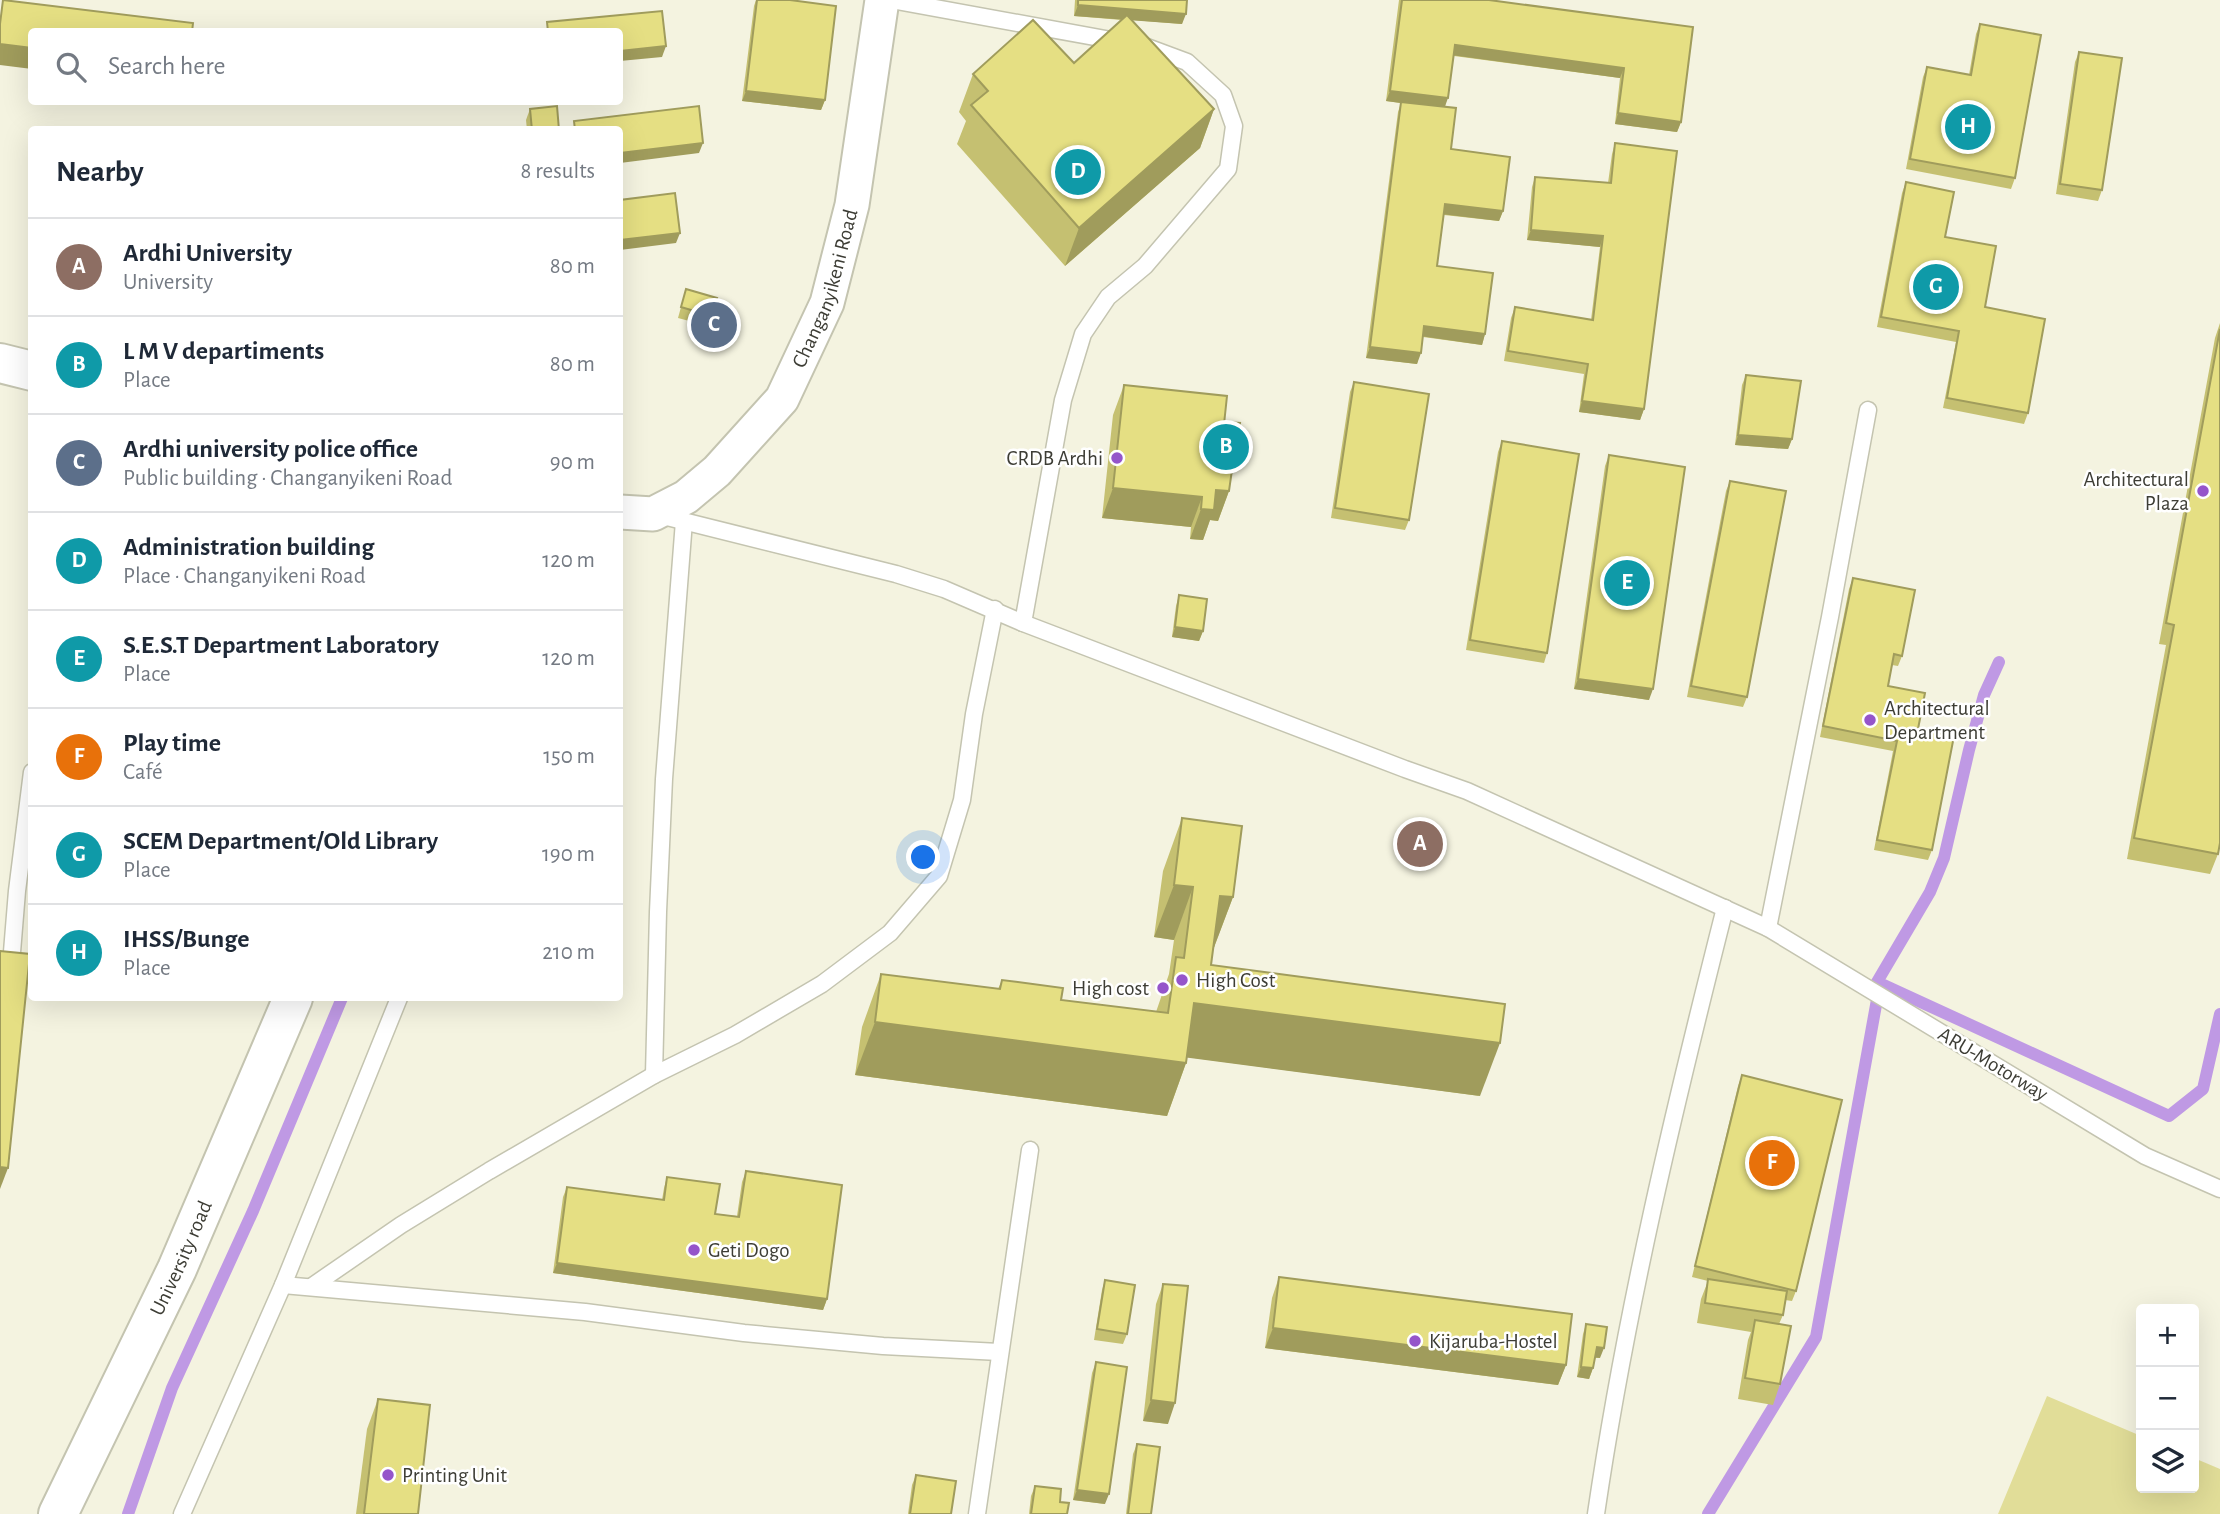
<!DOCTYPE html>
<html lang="en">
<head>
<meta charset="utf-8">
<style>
  :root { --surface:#fff; --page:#f2f2f3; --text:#1f2937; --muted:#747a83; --line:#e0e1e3; --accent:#d93025 }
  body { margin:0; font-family:"Alegreya Sans",sans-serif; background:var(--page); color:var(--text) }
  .controls { position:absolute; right:21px; bottom:21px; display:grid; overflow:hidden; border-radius:7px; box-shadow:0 7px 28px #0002 }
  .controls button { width:63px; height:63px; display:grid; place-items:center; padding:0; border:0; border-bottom:2px solid var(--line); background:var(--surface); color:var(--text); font:35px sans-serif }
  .you { position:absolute; left:924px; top:858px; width:24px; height:24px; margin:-18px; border:5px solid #fff; border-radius:50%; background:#1a73e8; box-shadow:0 0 0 10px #1a73e833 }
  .badge { display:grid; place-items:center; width:46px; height:46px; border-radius:50%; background:var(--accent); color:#fff; font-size:23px; font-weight:700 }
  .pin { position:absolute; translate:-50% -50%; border:4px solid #fff; box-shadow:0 2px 7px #0006 }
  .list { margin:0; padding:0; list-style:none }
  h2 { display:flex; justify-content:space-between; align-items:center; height:91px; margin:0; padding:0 28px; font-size:30px }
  h2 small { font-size:23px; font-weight:400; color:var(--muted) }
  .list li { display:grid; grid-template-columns:46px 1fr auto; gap:21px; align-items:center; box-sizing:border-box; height:98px; padding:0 28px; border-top:2px solid var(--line) }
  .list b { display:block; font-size:26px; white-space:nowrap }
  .list p { margin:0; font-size:23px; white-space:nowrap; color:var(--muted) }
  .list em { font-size:23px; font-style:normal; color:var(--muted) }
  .icon { flex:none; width:38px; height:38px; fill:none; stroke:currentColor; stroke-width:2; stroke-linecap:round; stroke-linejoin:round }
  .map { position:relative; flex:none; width:2220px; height:1514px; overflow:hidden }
  .search { position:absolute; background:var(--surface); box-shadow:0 7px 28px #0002; left:28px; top:28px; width:595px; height:77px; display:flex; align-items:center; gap:18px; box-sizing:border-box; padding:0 24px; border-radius:7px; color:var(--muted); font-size:26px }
  .panel { position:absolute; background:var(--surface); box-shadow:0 7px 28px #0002; left:28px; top:126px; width:595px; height:875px; border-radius:7px }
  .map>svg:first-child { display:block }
  .green { fill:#e1dd98 }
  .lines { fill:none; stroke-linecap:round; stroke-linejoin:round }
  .stream { stroke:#bf99e4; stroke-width:12 }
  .service-casing { stroke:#c4c4b0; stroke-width:19 }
  .minor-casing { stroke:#c4c4b0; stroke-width:37 }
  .tertiary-casing { stroke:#c4c4b0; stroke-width:42 }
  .service { stroke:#fff; stroke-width:16 }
  .minor { stroke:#fff; stroke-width:33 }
  .tertiary { stroke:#fff; stroke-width:38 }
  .wall { fill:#c5c071 }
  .shaded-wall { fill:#a09c5c }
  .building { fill:#e5df83; stroke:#a09c5c; stroke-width:2 }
  .poi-dot { fill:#9555ca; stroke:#fff; stroke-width:2.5 }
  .labels { text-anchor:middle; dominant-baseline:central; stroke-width:5; stroke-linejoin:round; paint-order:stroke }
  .street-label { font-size:21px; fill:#3d3d35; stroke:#fff }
  .poi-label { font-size:21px; fill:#3d3d35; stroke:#fff; text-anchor:start }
</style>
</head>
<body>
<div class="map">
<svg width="2220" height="1514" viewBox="0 0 2220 1514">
  <rect width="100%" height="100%" fill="#f4f3e0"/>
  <polygon class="green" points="2047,1396 2141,1436 2141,1488 2194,1488 2194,1458 2220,1469 2220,1514 1998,1514"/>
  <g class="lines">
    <g class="stream">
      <polyline points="1999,662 1984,695 1969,750 1944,858 1930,892 1877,982 2169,1116 2203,1089 2220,1014"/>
      <polyline points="128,1514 172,1388 253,1211 342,998"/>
      <polyline points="1708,1514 1816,1337 1878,994"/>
    </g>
    <defs>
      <g id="service">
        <polyline points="891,0 1122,42"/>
        <polyline points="659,515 896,574 944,589 1023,623 1405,769 1467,791 1768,928 2145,1156 2220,1189"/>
        <polyline points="1023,623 1063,400 1083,334 1108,297 1145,266 1228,169 1234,126 1223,95 1187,62 1144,46"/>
        <polyline points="1768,928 1830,617 1868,410"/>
        <polyline points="12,952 17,891 32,772"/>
        <polyline points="654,1075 658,912 664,779 684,521"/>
        <polyline points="283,1285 585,1312 744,1333 883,1346 999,1352"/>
        <polyline points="311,1287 401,1225 489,1171 654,1075 735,1035 822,984 890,933 939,876 962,800 974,714 995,609"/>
        <polyline points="182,1514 283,1285 399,998"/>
        <polyline points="977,1514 1030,1150"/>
        <path d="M1596,1514c30,-205 78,-405 129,-606"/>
      </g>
      <g id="minor">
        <path id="s1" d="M620,512l33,2 33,-17 31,-26 65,-72 45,-96 25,-98 30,-205"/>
      </g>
      <g id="tertiary">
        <polyline points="0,363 32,371"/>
        <path id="s2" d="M58,1514l119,-245 116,-271"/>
      </g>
    </defs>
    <use href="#service" class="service-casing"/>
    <use href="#minor" class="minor-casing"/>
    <use href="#tertiary" class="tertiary-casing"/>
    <use href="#service" class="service"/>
    <use href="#minor" class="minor"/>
    <use href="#tertiary" class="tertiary"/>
  </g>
  <g class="wall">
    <polygon points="756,0 790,0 825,100 821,110 742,101 754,6"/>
    <polygon points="1075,0 1187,0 1182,24 1132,20 1214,109 1200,148 1065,266 957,144 966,121 959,112 973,74 1074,63 1122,20 1074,16"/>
    <polygon points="1399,0 1489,0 1693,27 1681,122 1677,132 1615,124 1620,78 1454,56 1445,107 1451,149 1503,211 1499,221 1444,215 1437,266 1485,334 1482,345 1423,337 1417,364 1366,358 1398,112 1401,103 1386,101"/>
    <polygon points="1980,24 2015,178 2011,189 1906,169 1923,77 1927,67 1969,75 1976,34"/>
    <polygon points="2079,52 2102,190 2098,201 2056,194 2075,62"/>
    <polygon points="530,109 559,130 527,130 526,120"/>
    <polygon points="1615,143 1644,409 1640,420 1579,412 1584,374 1504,361 1511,318 1515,307 1591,320 1600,247 1527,240 1532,187 1535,177 1608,183 1612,154"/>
    <polygon points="1906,182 1945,237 1985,307 2028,413 2024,424 1943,408 1956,342 1877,327 1902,193"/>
    <polygon points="686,289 717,298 708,326 678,318"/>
    <polygon points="2220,323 2220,843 2218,854 2210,874 2127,859 2166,645 2159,644 2215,338"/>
    <polygon points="1746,375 1792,439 1788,449 1735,445 1742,385"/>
    <polygon points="1354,382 1409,520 1405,530 1331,518 1350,392"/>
    <polygon points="1124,385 1225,422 1236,452 1232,463 1220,461 1229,491 1218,521 1210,520 1203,540 1190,539 1191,527 1102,518 1113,415"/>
    <polygon points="1502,441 1547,653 1544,663 1466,650 1498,452"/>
    <polygon points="1609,455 1649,700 1574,689 1605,466"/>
    <polygon points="1730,481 1747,697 1743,707 1687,697 1726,491"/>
    <polygon points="1853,578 1902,656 1898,666 1892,665 1888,686 1918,729 1932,850 1928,860 1874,850 1893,751 1820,737 1849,589"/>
    <polygon points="1179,595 1203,631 1199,641 1172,637 1176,606"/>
    <polygon points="1182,818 1233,897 1213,950 1211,965 1480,1096 1187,1057 1186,1063 1167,1116 855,1075 862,1027 881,974 998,989 1002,980 1061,1000 1156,1012 1169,974 1174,940 1154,937 1163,871"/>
    <polygon points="1742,1075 1796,1291 1792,1301 1785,1300 1783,1315 1779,1324 1780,1384 1773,1405 1738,1399 1748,1340 1751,1332 1697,1323 1701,1299 1708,1281 1692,1277 1738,1086"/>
    <polygon points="746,1171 827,1299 823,1310 553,1273 563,1197 567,1187 662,1200 664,1188 667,1177 715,1214 737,1216 742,1182"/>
    <polygon points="1279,1277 1566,1365 1558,1385 1265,1348 1272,1298"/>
    <polygon points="1105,1280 1127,1334 1123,1344 1094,1340 1102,1290"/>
    <polygon points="1163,1284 1168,1424 1143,1421 1156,1304"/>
    <polygon points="1586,1324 1600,1358 1595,1358 1593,1368 1589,1379 1577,1377 1583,1334"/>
    <polygon points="1096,1362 1105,1504 1073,1500 1092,1373"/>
    <polygon points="378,1399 418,1514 356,1514 367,1429"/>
    <polygon points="1137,1444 1151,1514 1126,1514 1133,1454"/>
    <polygon points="916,1475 951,1514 908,1514 912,1485"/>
    <polygon points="1035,1486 1060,1502 1067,1514 1029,1514 1031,1496"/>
  </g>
  <g class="shaded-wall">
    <polygon points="1078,5 1186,14 1182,24 1074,16"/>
    <polygon points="0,44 32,48 32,69 0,65"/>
    <polygon points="1455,45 1624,68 1620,78 1451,55"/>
    <polygon points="666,46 662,57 620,61 620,51"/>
    <polygon points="746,91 825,100 821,110 742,101"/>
    <polygon points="1390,91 1448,98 1444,109 1386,101"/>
    <polygon points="1214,109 1200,148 1065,266 1079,228"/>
    <polygon points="1618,113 1681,122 1677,132 1615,124"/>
    <polygon points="703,143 699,153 620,163 620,153"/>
    <polygon points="1445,204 1503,211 1499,221 1441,214"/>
    <polygon points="1531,230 1603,236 1600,247 1527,240"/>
    <polygon points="680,233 676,243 620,250 620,240"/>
    <polygon points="1424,326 1485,334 1482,345 1420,336"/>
    <polygon points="1370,347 1421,353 1417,364 1366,358"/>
    <polygon points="1582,401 1644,409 1640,420 1579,412"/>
    <polygon points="1738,435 1792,439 1788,449 1735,445"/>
    <polygon points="1113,488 1202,497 1191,527 1102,518"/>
    <polygon points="1216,490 1229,491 1218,521 1210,520 1203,540 1190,539 1201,509"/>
    <polygon points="1175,627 1203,631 1199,641 1172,637"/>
    <polygon points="1578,679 1653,689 1649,700 1574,689"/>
    <polygon points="1174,885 1193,887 1174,940 1154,937"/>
    <polygon points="1220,896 1233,897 1213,950 1201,948"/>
    <polygon points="1194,1003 1500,1043 1480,1096 1175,1056"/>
    <polygon points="875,1022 1186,1063 1167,1116 855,1075"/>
    <polygon points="0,1167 8,1168 0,1189"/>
    <polygon points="557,1263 827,1299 823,1310 553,1273"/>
    <polygon points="1273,1328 1566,1365 1558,1385 1265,1348"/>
    <polygon points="1597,1347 1604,1348 1600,1358 1593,1357"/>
    <polygon points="1581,1367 1593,1368 1589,1379 1577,1377"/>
    <polygon points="1151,1400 1175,1403 1168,1424 1143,1421"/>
    <polygon points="1077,1490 1109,1494 1105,1504 1073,1500"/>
  </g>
  <g class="building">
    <polygon points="3,0 193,23 192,32 32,32 32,48 0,44 0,24"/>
    <polygon points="757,0 790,0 836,6 825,100 746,91"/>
    <polygon points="1078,0 1187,0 1186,14 1078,5"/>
    <polygon points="1402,0 1489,0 1693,27 1681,122 1618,113 1624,68 1455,45 1448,98 1390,91"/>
    <polygon points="662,11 666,46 620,51 620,32 548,32 547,22"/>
    <polygon points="1127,15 1214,109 1079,228 971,105 988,91 973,74 1033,20 1074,63"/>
    <polygon points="1980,24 2041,35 2015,178 1910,159 1927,67 1971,75"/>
    <polygon points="2079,52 2122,58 2102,190 2060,184"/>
    <polygon points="1401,102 1456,108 1451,149 1510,157 1503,211 1445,204 1437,266 1493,273 1485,334 1424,326 1421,353 1370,347"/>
    <polygon points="557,106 559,130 532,130 530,109"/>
    <polygon points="699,106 703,143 620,153 620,130 575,130 574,121"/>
    <polygon points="1615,143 1677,151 1644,409 1582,401 1588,364 1508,351 1515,307 1593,320 1603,236 1531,230 1535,177 1611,183"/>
    <polygon points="1906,182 1954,192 1945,237 1996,246 1985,307 2045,319 2028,413 1947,398 1959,331 1881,317"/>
    <polygon points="675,193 680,233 620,240 620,200"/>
    <polygon points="686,289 717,298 711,316 681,307"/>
    <polygon points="2220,329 2220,843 2218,854 2134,838 2174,625 2166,623"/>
    <polygon points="1746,375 1801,381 1792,439 1738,435"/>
    <polygon points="1354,382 1429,394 1409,520 1335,508"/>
    <polygon points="1124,385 1227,396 1220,462 1233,463 1229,491 1216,490 1214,510 1201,509 1202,497 1113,488"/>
    <polygon points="1225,422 1240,423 1236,452 1221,450"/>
    <polygon points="1502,441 1579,454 1547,653 1470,640"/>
    <polygon points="1609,455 1685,467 1653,689 1578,679"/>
    <polygon points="1730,481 1786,491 1747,697 1691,686"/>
    <polygon points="1853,578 1915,590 1902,656 1894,654 1888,686 1925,693 1918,729 1954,736 1932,850 1877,840 1897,741 1823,726"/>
    <polygon points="1179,595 1207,599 1203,631 1175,627"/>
    <polygon points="1182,818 1242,826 1233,897 1220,896 1211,965 1505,1004 1500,1043 1194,1003 1186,1063 875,1022 881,974 1000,989 1002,980 1063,988 1061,1000 1168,1013 1176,957 1184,958 1193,887 1174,885"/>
    <polygon points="0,951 30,954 8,1168 0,1167"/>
    <polygon points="1742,1075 1842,1100 1796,1291 1695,1266"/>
    <polygon points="746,1171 842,1185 827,1299 557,1263 567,1187 664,1200 667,1177 720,1184 715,1214 739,1217"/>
    <polygon points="1279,1277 1572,1314 1566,1365 1273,1328"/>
    <polygon points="1708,1279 1787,1291 1783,1315 1705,1303"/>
    <polygon points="1105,1280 1135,1285 1127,1334 1097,1329"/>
    <polygon points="1163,1284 1188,1286 1175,1403 1151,1400"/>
    <polygon points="1755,1320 1791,1326 1780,1384 1745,1378"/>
    <polygon points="1586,1324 1607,1327 1604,1348 1597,1347 1593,1368 1581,1367"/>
    <polygon points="1096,1362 1127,1367 1109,1494 1077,1490"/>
    <polygon points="378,1399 430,1405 418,1514 364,1514"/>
    <polygon points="1137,1444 1160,1447 1151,1514 1128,1514"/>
    <polygon points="916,1475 956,1481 951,1514 910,1514"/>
    <polygon points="1035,1486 1061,1489 1060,1502 1069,1503 1067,1514 1031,1514"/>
  </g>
  <g class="poi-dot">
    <circle cx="1117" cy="458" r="7"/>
    <circle cx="2203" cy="491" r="7"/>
    <circle cx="1870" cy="720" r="7"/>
    <circle cx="1182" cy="980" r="7"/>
    <circle cx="1163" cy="988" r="7"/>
    <circle cx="694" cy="1250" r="7"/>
    <circle cx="1415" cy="1341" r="7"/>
    <circle cx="388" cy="1475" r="7"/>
  </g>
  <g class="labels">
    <g class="street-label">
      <text stroke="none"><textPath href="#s1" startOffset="327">Changanyikeni Road</textPath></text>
      <text transform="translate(1993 1064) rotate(31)">ARU-Motorway</text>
      <text stroke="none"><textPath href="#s2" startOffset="284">University road</textPath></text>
    </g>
    <g class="poi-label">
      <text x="1103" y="458" text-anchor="end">CRDB Ardhi</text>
      <text x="2189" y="479" text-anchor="end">Architectural<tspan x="2189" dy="24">Plaza</tspan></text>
      <text x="1884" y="708">Architectural<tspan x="1884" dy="24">Department</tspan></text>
      <text x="1196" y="980">High Cost</text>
      <text x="1149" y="988" text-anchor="end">High cost</text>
      <text x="708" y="1250">Geti Dogo</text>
      <text x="1429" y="1341">Kijaruba-Hostel</text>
      <text x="402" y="1475">Printing Unit</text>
    </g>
  </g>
</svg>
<div class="controls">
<button>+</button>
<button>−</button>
<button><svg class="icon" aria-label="layers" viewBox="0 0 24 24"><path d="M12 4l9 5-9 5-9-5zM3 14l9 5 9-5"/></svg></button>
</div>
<div class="you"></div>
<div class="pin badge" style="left:1420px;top:844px;background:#8d6e63">A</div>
<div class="pin badge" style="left:1226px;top:447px;background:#0f9aa8">B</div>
<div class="pin badge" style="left:714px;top:325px;background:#5c6f8a">C</div>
<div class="pin badge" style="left:1078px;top:172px;background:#0f9aa8">D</div>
<div class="pin badge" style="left:1627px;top:583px;background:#0f9aa8">E</div>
<div class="pin badge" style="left:1772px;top:1163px;background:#e8710a">F</div>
<div class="pin badge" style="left:1936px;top:287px;background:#0f9aa8">G</div>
<div class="pin badge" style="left:1968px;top:127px;background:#0f9aa8">H</div>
<div class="search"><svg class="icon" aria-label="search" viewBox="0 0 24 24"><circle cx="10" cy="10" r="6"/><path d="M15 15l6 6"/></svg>Search here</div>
<section class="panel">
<h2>Nearby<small>8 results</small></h2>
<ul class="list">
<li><span class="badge" style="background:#8d6e63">A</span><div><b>Ardhi University</b><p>University</p></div><em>80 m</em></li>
<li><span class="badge" style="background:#0f9aa8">B</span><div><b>L M V departiments</b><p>Place</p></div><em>80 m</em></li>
<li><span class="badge" style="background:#5c6f8a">C</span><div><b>Ardhi university police office</b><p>Public building · Changanyikeni Road</p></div><em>90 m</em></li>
<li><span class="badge" style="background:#0f9aa8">D</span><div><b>Administration building</b><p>Place · Changanyikeni Road</p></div><em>120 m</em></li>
<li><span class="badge" style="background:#0f9aa8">E</span><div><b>S.E.S.T Department Laboratory</b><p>Place</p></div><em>120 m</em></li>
<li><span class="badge" style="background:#e8710a">F</span><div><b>Play time</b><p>Café</p></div><em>150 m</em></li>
<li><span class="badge" style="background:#0f9aa8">G</span><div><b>SCEM Department/Old Library</b><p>Place</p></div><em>190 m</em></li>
<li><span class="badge" style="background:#0f9aa8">H</span><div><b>IHSS/Bunge</b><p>Place</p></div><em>210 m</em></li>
</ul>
</section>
</div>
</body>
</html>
